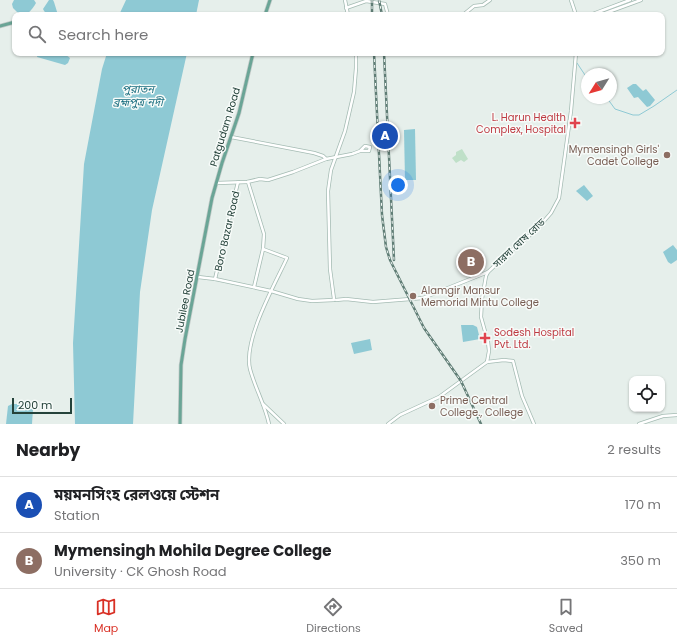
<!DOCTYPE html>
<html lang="en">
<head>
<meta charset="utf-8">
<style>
  :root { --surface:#fff; --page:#f6f6f6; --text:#202124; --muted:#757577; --line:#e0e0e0; --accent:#d93025 }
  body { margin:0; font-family:Poppins,"Noto Sans Bengali",sans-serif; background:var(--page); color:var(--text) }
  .controls { position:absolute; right:12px; bottom:12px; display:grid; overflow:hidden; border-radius:8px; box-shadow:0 1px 3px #0004 }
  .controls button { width:36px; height:36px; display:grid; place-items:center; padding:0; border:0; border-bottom:1px solid var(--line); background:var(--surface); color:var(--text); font:20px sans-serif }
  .compass { position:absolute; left:581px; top:68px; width:36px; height:36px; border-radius:50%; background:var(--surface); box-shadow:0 1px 3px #0004; rotate:233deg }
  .scale { position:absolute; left:12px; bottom:10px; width:60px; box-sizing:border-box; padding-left:4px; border:2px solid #24423a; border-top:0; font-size:11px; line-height:14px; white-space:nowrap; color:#24423a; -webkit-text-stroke:3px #f7fbf9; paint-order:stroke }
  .you { position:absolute; left:398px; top:185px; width:14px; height:14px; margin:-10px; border:3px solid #fff; border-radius:50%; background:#1a73e8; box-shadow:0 0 0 6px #1a73e833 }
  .badge { display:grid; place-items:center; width:26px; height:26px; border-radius:50%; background:var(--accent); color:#fff; font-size:13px; font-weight:700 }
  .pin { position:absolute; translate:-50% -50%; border:2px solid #fff; box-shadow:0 1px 4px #0006 }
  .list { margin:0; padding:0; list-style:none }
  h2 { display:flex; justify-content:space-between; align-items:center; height:52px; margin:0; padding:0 16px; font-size:17px }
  h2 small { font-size:13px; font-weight:400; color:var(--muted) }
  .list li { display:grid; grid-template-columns:26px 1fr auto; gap:12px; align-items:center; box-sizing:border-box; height:56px; padding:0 16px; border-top:1px solid var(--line) }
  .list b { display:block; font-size:15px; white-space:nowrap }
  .list p { margin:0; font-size:13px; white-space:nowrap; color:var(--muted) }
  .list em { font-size:13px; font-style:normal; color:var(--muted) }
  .icon { flex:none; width:22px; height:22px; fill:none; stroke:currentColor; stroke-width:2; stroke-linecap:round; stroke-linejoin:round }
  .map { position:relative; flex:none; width:677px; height:424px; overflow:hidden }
  .search { position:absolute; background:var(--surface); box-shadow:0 1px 3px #0004; left:12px; right:12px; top:12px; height:44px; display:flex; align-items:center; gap:10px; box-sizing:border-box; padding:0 14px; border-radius:8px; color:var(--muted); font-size:15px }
  .sheet { height:164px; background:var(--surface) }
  nav { display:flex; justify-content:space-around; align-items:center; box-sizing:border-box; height:56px; border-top:1px solid var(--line); background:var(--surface); font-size:11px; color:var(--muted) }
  nav a { display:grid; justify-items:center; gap:2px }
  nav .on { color:var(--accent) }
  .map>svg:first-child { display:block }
  .green { fill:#bfe0c8 }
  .water { fill:#8ec9d4 }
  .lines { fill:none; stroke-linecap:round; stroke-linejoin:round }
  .stream { stroke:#8ec9d4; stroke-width:1 }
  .secondary-casing { stroke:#a4bbb3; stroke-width:4 }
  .primary-casing { stroke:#c2cac8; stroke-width:4.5 }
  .secondary { stroke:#fff; stroke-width:2.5 }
  .primary { stroke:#6aa596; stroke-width:3 }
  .rail-casing { stroke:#5f7d75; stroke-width:2.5 }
  .rail { stroke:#f7fbf9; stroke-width:1; stroke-dasharray:3; stroke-linecap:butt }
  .health-dot { fill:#e0444e; stroke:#f7fbf9; stroke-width:1.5 }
  .education-dot { fill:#8d6e63; stroke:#f7fbf9; stroke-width:1.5 }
  .labels { text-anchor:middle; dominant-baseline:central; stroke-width:3; stroke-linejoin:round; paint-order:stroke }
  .health-label { font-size:10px; fill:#be3a42; stroke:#f7fbf9; text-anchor:end }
  .street-label { font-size:10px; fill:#24423a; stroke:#f7fbf9 }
  .education-label { font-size:10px; fill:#785e54; stroke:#f7fbf9; text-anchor:start }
  .water-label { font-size:11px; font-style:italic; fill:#1c6f80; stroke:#f7fbf9 }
</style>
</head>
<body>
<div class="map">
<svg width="677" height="424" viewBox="0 0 677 424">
  <rect width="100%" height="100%" fill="#e6efeb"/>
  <polygon class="green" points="462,149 468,159 464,162 461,160 456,163 452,158 456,155 456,152"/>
  <g class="water">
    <path d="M14,0h20l2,3c-4,7 -8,12 -16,12l-7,-7 -1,-4z"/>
    <path d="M49,0h4l1,2 4,13c-6,0 -12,1 -15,-6z"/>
    <polygon points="126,0 199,0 196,15 119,15"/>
    <path d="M38,53c10,0 25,-2 32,5l-2,5 -3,2 -28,-8z"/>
    <polygon points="107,53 187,53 152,210 140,292 133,424 75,424 73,343 84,164 102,69"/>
    <polygon points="633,84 636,84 643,91 646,89 655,100 650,106 647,107 638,97 634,98 627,88"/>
    <polygon points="415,129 416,180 405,180 404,130"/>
    <polygon points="584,185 593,196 587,201 576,191"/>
    <polygon points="673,245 677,250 677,260 671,264 668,262 663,252"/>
    <polygon points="461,325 473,325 477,327 480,339 463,342"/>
    <polygon points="370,339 372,350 354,354 351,343"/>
    <polygon points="28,404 33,409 32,424 6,424 8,406 12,404"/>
  </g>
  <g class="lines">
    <g class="stream">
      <polyline points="577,63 587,78"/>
      <polyline points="607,98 615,109 633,115 639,115 654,106 677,90"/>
    </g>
    <defs>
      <g id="secondary">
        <polyline points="345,0 348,15"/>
        <polyline points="571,0 576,15"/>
        <polyline points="346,8 366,1 385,4 388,15"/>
        <polyline points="463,15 474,6 483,5 490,0"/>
        <polyline points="590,15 630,0"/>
        <polyline points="600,15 641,0"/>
        <polyline points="231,137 314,153 323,156 326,159 352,154 360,151 369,151 370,147 365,146 360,151"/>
        <polyline points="248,182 264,234 263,249 254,287"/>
        <polyline points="217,183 247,182 260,179 268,180 293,172 326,159"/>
        <path d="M263,249l24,9c-12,26 -44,82 -37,111 5,19 15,36 19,55"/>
        <polyline points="198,277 215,279 271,291 298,299 312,301 334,300"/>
        <polyline points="215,279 238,182"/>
        <polyline points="334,299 330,269 328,191 331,170 345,131 354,92 356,68 356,53"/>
        <polyline points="336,300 346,299 373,302 423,298 488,272"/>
        <polyline points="487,362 489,351 488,342 481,317 482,299 486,276 488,272 504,257 537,229 551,213 559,198 571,111 576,53"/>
        <polyline points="487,362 504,360 513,361 522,396 534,424"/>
        <polyline points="263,404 284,424"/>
        <polyline points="388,424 400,415 439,397 487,362"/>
        <polyline points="639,424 663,416 677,415"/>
      </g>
      <g id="primary">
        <polyline points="265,15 270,0"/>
        <polyline points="0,26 15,22"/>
        <polyline points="180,424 181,365 185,339 212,198 222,163 239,113 253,53"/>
      </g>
    </defs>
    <use href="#secondary" class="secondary-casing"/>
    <use href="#primary" class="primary-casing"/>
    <use href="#secondary" class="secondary"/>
    <use href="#primary" class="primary"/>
    <defs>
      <g id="rail">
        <polyline points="372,0 372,15"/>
        <polyline points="379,0 382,15"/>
        <polyline points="374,53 382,215 386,247 390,260 424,328 461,381 481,424"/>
        <polyline points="384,53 394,260"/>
      </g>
    </defs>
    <use href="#rail" class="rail-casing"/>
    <use href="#rail" class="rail"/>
  </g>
  <g class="health-dot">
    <path d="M573 117h4v4h4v4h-4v4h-4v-4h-4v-4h4z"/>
    <path d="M483 332h4v4h4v4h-4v4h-4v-4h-4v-4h4z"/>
  </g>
  <g class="education-dot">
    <circle cx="667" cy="155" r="4"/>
    <circle cx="413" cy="296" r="4"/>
    <circle cx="432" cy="406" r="4"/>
  </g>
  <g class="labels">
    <g class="health-label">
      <text x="566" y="117">L. Harun Health<tspan x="566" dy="12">Complex, Hospital</tspan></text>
      <text x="494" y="332" text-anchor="start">Sodesh Hospital<tspan x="494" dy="12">Pvt. Ltd.</tspan></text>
    </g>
    <g class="street-label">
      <text transform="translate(225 127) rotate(-73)">Patgudam Road</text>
      <text transform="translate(227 231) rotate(-77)">Boro Bazar Road</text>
      <text transform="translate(519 243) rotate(-43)">সারদা ঘোষ রোড</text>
      <text transform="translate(185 301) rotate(-79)">Jubilee Road</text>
    </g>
    <g class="education-label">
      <text x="659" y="149" text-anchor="end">Mymensingh Girls'<tspan x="659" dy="12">Cadet College</tspan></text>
      <text x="421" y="290">Alamgir Mansur<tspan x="421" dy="12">Memorial Mintu College</tspan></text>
      <text x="440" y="400">Prime Central<tspan x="440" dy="12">College., College</tspan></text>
    </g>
    <g class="water-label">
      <text x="138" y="89">পুরাতন<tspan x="138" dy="13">ব্রহ্মপুত্র নদী</tspan></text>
    </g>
  </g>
</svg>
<div class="controls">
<button><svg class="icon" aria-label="locate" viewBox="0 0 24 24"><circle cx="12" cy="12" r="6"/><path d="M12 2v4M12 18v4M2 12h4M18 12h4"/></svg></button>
</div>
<svg class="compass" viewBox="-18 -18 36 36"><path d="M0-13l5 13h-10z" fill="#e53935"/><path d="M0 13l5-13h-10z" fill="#757577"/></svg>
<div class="scale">200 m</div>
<div class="you"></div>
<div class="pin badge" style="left:385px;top:136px;background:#1a4fb4">A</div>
<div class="pin badge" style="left:471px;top:262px;background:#8d6e63">B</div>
<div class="search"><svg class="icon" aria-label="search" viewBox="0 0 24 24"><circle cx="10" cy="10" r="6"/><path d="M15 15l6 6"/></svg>Search here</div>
</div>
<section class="sheet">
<h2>Nearby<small>2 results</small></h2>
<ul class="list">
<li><span class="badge" style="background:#1a4fb4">A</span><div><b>ময়মনসিংহ রেলওয়ে স্টেশন</b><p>Station</p></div><em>170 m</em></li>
<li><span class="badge" style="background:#8d6e63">B</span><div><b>Mymensingh Mohila Degree College</b><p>University · CK Ghosh Road</p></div><em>350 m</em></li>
</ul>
</section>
<nav>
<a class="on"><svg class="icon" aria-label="map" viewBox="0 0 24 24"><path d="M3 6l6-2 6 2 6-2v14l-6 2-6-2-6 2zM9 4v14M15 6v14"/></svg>Map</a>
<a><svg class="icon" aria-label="directions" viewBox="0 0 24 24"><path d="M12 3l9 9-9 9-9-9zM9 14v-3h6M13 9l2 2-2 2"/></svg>Directions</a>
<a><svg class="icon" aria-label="saved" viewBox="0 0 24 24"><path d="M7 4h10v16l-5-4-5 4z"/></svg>Saved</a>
</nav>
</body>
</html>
